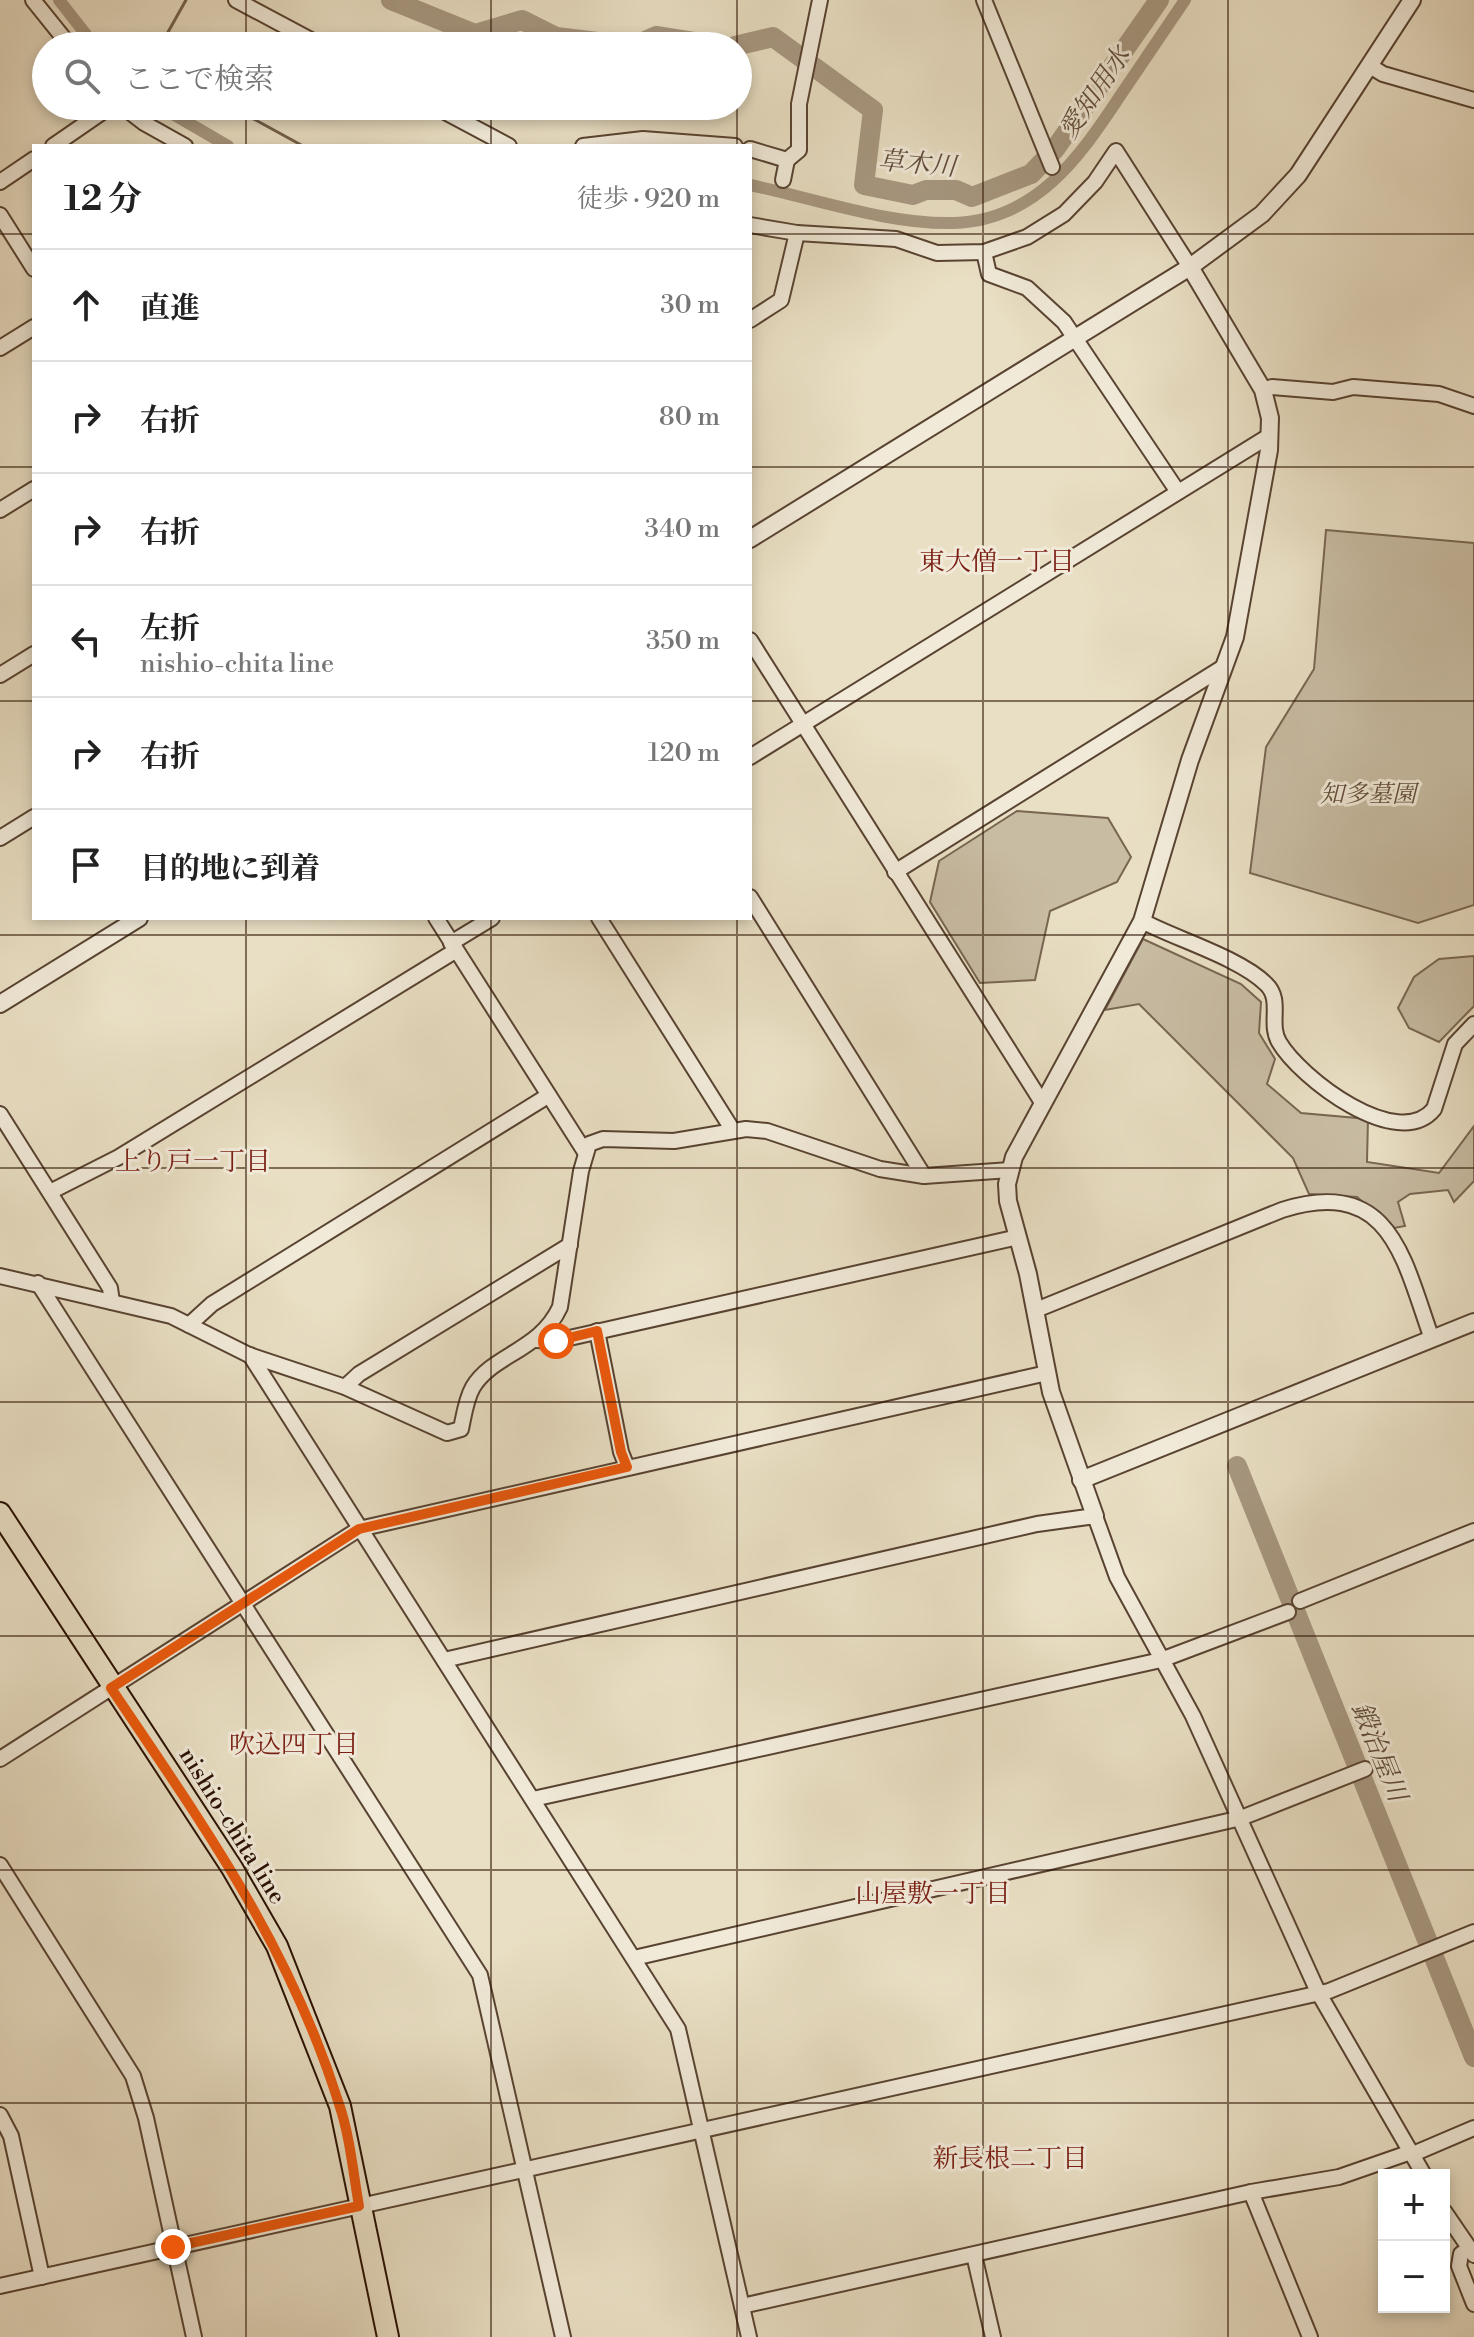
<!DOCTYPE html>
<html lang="ja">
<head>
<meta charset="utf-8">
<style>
  :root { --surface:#fff; --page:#f2f2f2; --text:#222; --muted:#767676; --line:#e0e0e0 }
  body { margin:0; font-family:"Libre Bodoni","Noto Serif JP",serif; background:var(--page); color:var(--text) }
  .controls { position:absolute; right:24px; bottom:24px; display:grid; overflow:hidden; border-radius:0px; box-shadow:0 4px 12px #0003 }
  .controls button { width:72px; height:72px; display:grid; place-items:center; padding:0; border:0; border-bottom:2px solid var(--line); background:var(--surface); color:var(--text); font:40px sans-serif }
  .stop { position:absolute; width:24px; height:24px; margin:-18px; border:6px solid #ea580c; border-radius:50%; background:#fff }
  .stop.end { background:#ea580c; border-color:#fff; box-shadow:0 2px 8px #0008 }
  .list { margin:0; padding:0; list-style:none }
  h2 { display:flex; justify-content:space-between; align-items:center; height:104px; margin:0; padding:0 32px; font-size:34px }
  h2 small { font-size:26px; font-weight:400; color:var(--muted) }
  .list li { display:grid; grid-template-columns:52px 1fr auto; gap:24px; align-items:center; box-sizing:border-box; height:112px; padding:0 32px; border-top:2px solid var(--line) }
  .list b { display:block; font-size:30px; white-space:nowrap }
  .list p { margin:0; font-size:26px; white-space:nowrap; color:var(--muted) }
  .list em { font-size:26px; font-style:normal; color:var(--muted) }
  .icon { flex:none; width:44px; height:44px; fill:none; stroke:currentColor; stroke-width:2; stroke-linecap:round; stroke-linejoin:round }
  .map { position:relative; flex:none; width:1474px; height:2337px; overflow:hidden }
  .search { position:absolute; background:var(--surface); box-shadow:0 4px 12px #0003; left:32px; top:32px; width:720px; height:88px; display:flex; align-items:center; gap:20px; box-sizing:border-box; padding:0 28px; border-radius:44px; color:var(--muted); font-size:30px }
  .panel { position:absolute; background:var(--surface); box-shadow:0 4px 12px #0003; left:32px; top:144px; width:720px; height:776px; border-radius:0px }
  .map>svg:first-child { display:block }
  .green { fill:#c8bca3; stroke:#786652; stroke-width:2 }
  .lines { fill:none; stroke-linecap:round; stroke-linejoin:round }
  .stream { stroke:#74614d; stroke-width:3 }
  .canal { stroke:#a79881; stroke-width:12 }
  .river { stroke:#a79881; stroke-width:20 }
  .minor-casing { stroke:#584331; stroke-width:18 }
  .tertiary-casing { stroke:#584331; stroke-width:20 }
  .primary-casing { stroke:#280f00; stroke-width:24 }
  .minor { stroke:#f1ead9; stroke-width:14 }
  .tertiary { stroke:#f1ead9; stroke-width:16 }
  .primary { stroke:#e9dfc4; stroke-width:20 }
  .route { stroke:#ea580c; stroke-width:10 }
  .grid { fill:none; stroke:#280f00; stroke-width:2; stroke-opacity:0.55 }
  .labels { text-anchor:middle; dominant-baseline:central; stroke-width:6; stroke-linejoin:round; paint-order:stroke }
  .park-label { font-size:24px; font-style:italic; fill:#604c39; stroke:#f1ead9 }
  .street-label { font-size:24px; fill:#280f00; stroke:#f1ead9 }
  .water-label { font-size:26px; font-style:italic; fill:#614d3a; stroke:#f1ead9 }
  .neighbourhood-label { font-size:26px; fill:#7a1f14; stroke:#f1ead9 }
</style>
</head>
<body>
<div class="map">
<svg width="1474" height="2337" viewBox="0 0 1474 2337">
  <rect width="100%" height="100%" fill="#e9dfc4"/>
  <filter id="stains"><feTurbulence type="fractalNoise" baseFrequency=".0025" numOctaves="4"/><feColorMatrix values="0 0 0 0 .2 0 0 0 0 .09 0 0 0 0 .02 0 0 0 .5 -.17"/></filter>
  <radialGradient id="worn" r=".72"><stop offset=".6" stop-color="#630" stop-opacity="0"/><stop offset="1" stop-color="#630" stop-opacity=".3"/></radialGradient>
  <g class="green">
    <polygon points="1326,530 1474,543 1474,905 1418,923 1250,873 1266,747 1314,669"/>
    <polygon points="1017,811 1108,818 1131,857 1117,882 1050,911 1035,980 980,983 930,902 939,861"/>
    <polygon points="1143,939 1241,984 1261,1002 1259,1033 1275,1059 1267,1084 1301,1113 1368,1119 1367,1162 1439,1173 1474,1126 1474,1181 1454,1202 1448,1190 1410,1194 1398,1202 1405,1226 1394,1228 1357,1197 1309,1194 1293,1158 1139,1004 1105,1010"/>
    <polygon points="1474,956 1474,1006 1439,1042 1409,1028 1398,1008 1414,977 1439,959"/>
  </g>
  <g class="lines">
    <g class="stream">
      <polyline points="169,46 163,41 186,0"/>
      <polyline points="230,106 303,146"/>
    </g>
    <g class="canal">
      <polyline points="59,0 95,46"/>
      <polyline points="159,106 228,146"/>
      <path d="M750,185c63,13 139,40 204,38 82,-3 125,-65 166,-127 22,-32 43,-64 65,-96"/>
    </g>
    <g class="river">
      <polyline points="391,0 475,34 522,20 556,37 631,46"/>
      <polyline points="634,46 656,36 719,46"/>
      <polyline points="735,46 773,37 873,110 864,185 913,195 926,190 956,190 972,197 1031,174 1055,149 1159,0"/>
      <polyline points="1237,1466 1474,2057"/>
    </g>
    <defs>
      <g id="minor">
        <polyline points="33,0 70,46"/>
        <polyline points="236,0 322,46"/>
        <polyline points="984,0 1052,167"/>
        <polyline points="1370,66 1383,74 1474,100"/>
        <polyline points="122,106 144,123 185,146"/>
        <polyline points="434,106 509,146"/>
        <polyline points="53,146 111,106"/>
        <polyline points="583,146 643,139 735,146"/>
        <polyline points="750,149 787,160 799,150 799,104 820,0"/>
        <polyline points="783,180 787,160"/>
        <polyline points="0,182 34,159"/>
        <polyline points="0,215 34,269"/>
        <polyline points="750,225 797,233 896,239 937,253 984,252 1027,237 1064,214 1095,182 1116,151 1190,267"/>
        <polyline points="984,252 989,274 1027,288 1064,322 1178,492"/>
        <polyline points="750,320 781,300 797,233"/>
        <polyline points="0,348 34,327"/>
        <polyline points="1263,390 1272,387 1333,392 1353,387 1439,394 1474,406"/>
        <polyline points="0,510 34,489"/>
        <polyline points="750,640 1043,1104"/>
        <polyline points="0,675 34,654"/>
        <polyline points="750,757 1269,436"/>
        <polyline points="0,838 34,817"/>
        <polyline points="895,872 1225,666"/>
        <polyline points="750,897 924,1176"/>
        <polyline points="436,918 585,1152"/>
        <polyline points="599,918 732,1129"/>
        <path d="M1142,921c34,18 98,37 124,63 17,16 2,39 13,58 21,36 119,111 155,67l21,-65 19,-20"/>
        <polyline points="451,943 492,918"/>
        <polyline points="0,1114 110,1288 112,1302"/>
        <polyline points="50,1192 119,1157 455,951"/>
        <path d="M0,1276l171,40 78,39 96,32 102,46 14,-4c3,-14 5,-30 12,-42 20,-33 67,-36 87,-80l21,-136 8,-27 14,-5 71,2 72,-12 21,2 113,38 44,7 86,-6"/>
        <polyline points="38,1283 480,1975 563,2337"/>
        <path d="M1036,1310l246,-100c109,-34 121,48 150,129"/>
        <polyline points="189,1325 212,1304 546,1097"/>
        <polyline points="597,1331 621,1452 627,1467"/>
        <polyline points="536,1340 556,1341 1018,1237"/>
        <polyline points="250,1355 678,2029 749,2337"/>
        <polyline points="345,1387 359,1374 570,1245"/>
        <polyline points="1300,1601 1474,1531"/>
        <polyline points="444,1660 1037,1524 1095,1516 1117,1577 1193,1716 1318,1992 1424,2175"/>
        <polyline points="0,1759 359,1529 1047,1373"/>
        <polyline points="533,1799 1161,1660 1288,1612"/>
        <polyline points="0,1865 133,2076 146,2118 194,2337"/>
        <polyline points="634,1958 1241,1818 1365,1769"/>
        <polyline points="0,2115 11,2136 42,2277"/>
        <polyline points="1413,2154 1474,2128"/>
        <polyline points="1251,2192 1310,2337"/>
        <polyline points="1444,2211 1474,2255"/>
        <polyline points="1469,2249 1461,2254 1459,2266 1474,2304"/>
        <polyline points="974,2255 993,2337"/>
        <polyline points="0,2286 1329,1991 1474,1932"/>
        <polyline points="742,2306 1251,2192 1339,2177 1411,2152"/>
      </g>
      <g id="tertiary">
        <polyline points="750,539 1190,267 1262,214 1298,175 1412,0"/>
        <polyline points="0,1004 139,918"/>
        <polyline points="1081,1480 1474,1322"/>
        <polyline points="1095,1516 1051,1392 1028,1274 1008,1201 1007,1184 1014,1157 1142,921 1190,760 1235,637 1269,450 1270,418 1263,390 1190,267"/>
      </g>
      <polyline id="primary" points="0,1513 232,1868 277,1946 340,2106 388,2337"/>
    </defs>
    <use href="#minor" class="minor-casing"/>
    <use href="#tertiary" class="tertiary-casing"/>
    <use href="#primary" class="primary-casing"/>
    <use href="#minor" class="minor"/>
    <use href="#tertiary" class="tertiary"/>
    <use href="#primary" class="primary"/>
  </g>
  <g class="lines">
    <path class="route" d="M173,2247l186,-41c-6,-34 -9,-70 -20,-102 -50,-160 -136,-279 -228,-416l248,-159 268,-62 -6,-15 -24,-121 -41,10"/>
  </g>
  <path class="grid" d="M246,0v46M491,0v46M737,0v46M983,0v2337M1228,0v2337M246,106v40M491,106v40M737,106v40M0,234h34M750,234h724M0,467h34M750,467h724M0,701h34M750,701h724M246,918v1419M491,918v1419M737,918v1419M0,935h1474M0,1168h1474M0,1402h1474M0,1636h1474M0,1870h1474M0,2103h1474"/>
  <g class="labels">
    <g class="park-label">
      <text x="1368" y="795">知多墓園</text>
    </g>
    <g class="street-label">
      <text transform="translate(232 1826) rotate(58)">nishio-chita line</text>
    </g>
    <g class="water-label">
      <text transform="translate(1095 93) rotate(-56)">愛知用水</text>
      <text transform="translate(917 164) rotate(5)">草木川</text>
      <text transform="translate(1379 1752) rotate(68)">鍛治屋川</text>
    </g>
    <g class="neighbourhood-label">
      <text x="997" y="562">東大僧一丁目</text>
      <text x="193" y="1162">上り戸一丁目</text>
      <text x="294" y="1745">吹込四丁目</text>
      <text x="933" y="1894">山屋敷一丁目</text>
      <text x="1010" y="2159">新長根二丁目</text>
    </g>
  </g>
  <rect width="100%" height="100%" filter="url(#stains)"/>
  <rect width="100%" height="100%" fill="url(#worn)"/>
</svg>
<div class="controls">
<button>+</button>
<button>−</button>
</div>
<div class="stop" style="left:556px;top:1341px"></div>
<div class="stop end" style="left:173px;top:2247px"></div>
<div class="search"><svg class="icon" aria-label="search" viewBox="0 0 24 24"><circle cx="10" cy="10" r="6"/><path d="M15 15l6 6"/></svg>ここで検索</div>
<section class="panel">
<h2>12 分<small>徒歩 · 920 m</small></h2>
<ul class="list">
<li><svg class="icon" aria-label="ahead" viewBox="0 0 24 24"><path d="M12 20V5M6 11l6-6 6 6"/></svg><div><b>直進</b></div><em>30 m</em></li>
<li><svg class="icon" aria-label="right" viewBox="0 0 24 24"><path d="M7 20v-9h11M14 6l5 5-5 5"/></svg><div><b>右折</b></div><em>80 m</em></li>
<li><svg class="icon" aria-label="right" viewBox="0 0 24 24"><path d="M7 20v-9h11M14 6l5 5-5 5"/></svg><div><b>右折</b></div><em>340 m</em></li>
<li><svg class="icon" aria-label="left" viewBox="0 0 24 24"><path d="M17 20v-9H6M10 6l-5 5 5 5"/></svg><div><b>左折</b><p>nishio-chita line</p></div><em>350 m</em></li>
<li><svg class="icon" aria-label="right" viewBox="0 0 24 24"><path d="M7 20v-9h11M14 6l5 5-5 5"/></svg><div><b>右折</b></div><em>120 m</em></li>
<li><svg class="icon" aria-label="arrive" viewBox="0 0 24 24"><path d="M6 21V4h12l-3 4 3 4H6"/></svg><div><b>目的地に到着</b></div></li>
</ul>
</section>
</div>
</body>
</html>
